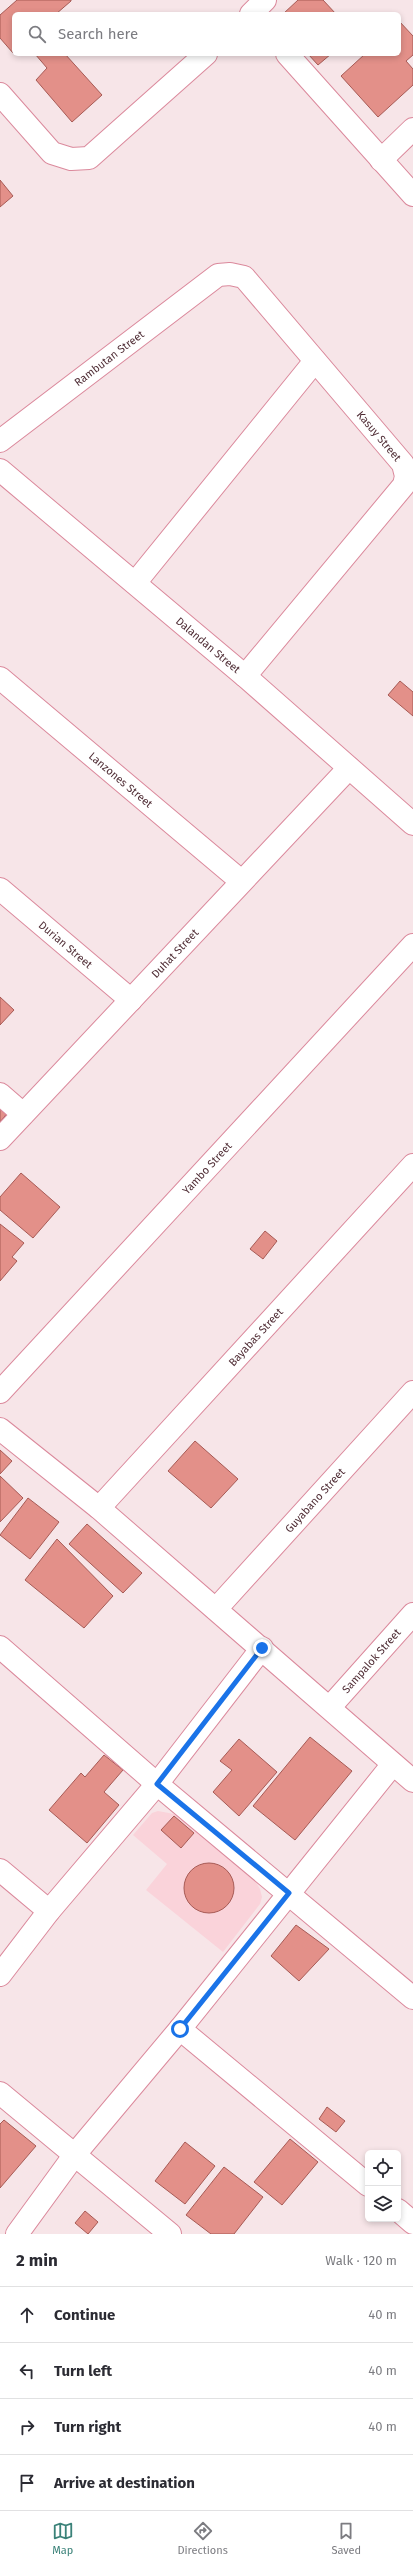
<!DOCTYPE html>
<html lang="en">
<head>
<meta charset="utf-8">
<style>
  :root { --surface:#fff; --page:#f7f7f7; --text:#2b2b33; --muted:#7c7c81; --line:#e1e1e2; --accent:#3b8279 }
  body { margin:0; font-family:"Fira Sans",sans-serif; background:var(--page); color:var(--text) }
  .controls { position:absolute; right:12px; bottom:12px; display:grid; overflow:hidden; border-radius:6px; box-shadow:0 2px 6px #0003 }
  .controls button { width:36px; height:36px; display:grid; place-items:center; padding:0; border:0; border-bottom:1px solid var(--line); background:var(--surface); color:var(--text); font:20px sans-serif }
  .stop { position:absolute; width:12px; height:12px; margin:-9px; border:3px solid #1a73e8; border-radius:50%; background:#fff }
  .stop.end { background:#1a73e8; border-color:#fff; box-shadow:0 1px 4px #0008 }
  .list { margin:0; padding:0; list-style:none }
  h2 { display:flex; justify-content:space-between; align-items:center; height:52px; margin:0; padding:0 16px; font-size:17px }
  h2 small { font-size:13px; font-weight:400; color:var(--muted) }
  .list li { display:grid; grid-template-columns:26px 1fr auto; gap:12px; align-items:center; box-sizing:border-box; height:56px; padding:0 16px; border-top:1px solid var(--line) }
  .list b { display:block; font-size:15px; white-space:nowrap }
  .list em { font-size:13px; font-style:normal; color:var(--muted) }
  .icon { flex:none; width:22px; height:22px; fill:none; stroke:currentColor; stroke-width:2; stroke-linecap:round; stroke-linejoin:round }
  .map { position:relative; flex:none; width:413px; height:2234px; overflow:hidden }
  .search { position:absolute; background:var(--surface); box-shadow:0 2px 6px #0003; left:12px; right:12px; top:12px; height:44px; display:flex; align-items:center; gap:10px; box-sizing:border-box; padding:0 14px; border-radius:6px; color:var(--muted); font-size:15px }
  .sheet { height:276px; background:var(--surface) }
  nav { display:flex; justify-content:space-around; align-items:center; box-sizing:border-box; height:56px; border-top:1px solid var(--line); background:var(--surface); font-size:11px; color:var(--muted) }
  nav a { display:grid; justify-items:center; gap:2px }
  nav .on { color:var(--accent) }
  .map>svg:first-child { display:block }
  .built { fill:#fad3da }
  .building { fill:#e39089; stroke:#a75a55 }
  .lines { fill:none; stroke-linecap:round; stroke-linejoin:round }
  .street-casing { stroke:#db899c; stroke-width:24 }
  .street { stroke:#fff; stroke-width:22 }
  .route { stroke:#1a73e8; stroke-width:5 }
  .labels { text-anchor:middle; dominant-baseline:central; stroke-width:3; stroke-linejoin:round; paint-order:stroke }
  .street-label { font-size:11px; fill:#502e36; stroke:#f7f7f7 }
</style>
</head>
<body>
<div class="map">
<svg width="413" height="2234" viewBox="0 0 413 2234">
  <rect width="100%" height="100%" fill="#f7e5e8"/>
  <polygon class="built" points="158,1811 174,1814 256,1882 260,1889 262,1897 260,1904 223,1952 146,1890 167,1864 133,1835 152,1813"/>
  <g class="building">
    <polygon points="17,0 71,0 71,1 56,14 14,14 13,53 0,38 0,15"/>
    <polygon points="298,0 323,0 336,14 283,14"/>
    <polygon points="399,21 413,36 413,55 406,61 413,69 413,85 378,117 341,76 365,54 399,54"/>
    <polygon points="35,54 65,54 102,95 72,122 36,80 47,68"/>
    <polygon points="308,54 331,54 318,65"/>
    <polygon points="0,180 13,196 0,207"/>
    <polygon points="400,681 413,692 413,716 388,695"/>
    <polygon points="0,997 14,1010 0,1025"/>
    <polygon points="0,1104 9,1111 0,1122"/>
    <polygon points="21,1173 60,1207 33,1238 0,1210 0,1197"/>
    <polygon points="0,1224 24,1243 12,1257 17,1261 0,1281"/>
    <polygon points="265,1231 277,1241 263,1259 250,1249"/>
    <polygon points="195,1441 238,1479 211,1508 168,1471"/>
    <polygon points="0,1450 12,1461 0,1474"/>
    <polygon points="0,1476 23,1498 0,1522"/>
    <polygon points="28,1498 59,1522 30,1559 0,1535"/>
    <polygon points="87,1524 142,1573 123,1593 69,1544"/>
    <polygon points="57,1539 113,1596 84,1628 25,1580"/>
    <polygon points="310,1737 352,1771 295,1840 253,1806"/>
    <polygon points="239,1739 277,1772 239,1816 213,1792 232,1770 220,1761"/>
    <polygon points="104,1755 123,1770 104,1792 119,1805 87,1843 49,1810 81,1773 85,1777"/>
    <polygon points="174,1816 194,1833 181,1848 161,1830"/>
    <circle cx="209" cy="1888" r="25"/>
    <polygon points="296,1925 329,1949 299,1981 271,1956"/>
    <polygon points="327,2107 345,2121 336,2132 319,2119"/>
    <polygon points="4,2120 36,2146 0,2188 0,2124"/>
    <polygon points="290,2139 318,2162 282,2205 254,2182"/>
    <polygon points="185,2142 215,2166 185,2204 155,2181"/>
    <polygon points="224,2167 263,2197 234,2234 211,2234 186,2215"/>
    <polygon points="85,2211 98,2222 88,2234 75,2223"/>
  </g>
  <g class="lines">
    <defs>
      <g id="street">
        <polyline points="251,14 265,0"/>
        <polyline points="287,54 413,195"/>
        <polyline points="0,94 52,153 71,159 89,158 206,54"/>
        <polyline points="381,160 413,129"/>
        <path id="s1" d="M0,441l218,-166 12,-1 14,3 159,187 3,12 -2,9 -159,191"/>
        <path id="s2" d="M0,470l245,206 168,148"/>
        <polyline points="135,583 315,361"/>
        <path id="s3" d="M0,678l241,203"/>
        <path id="s4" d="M0,889l131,111"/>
        <polyline points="0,1094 23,1114"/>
        <path id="s5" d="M0,1139l349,-371"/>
        <path id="s6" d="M0,1392l413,-447"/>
        <polyline points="0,1429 99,1508 413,1781"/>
        <path id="s7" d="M99,1508l314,-343"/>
        <path id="s8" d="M216,1609l197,-217"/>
        <polyline points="0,1647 157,1784 413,1998"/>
        <path id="s9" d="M330,1707l83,-93"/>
        <polyline points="0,1870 49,1911"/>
        <polyline points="0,1975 49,1911 157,1784 262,1648"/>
        <polyline points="180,2029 368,2185"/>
        <polyline points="0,2093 170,2234"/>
        <polyline points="398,2210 413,2223"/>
        <polyline points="17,2234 76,2153 180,2029 393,1764"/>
      </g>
    </defs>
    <use href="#street" class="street-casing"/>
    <use href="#street" class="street"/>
  </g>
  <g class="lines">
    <polyline class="route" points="180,2029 289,1893 157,1784 262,1648"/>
  </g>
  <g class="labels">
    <g class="street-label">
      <text stroke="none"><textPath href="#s1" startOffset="137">Rambutan Street</textPath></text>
      <text stroke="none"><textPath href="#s1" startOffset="509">Kasuy Street</textPath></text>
      <text stroke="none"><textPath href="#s2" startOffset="272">Dalandan Street</textPath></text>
      <text stroke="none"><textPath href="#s3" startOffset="158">Lanzones Street</textPath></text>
      <text stroke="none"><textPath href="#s4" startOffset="86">Durian Street</textPath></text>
      <text stroke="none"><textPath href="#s5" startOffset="255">Duhat Street</textPath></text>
      <text stroke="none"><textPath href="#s6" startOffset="305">Yambo Street</textPath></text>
      <text stroke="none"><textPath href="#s7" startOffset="232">Bayabas Street</textPath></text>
      <text stroke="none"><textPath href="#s8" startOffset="147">Guyabano Street</textPath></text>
      <text stroke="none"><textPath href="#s9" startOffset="62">Sampalok Street</textPath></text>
    </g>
  </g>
</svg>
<div class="controls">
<button><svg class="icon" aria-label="locate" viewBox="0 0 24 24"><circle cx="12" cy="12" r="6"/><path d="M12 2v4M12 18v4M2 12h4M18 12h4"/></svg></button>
<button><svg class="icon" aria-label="layers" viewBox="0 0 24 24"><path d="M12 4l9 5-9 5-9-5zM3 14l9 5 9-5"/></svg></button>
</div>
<div class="stop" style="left:180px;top:2029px"></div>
<div class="stop end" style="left:262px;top:1648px"></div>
<div class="search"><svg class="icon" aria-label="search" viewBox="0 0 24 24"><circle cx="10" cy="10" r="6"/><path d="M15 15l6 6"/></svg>Search here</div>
</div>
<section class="sheet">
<h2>2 min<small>Walk · 120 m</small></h2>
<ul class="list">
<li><svg class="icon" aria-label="ahead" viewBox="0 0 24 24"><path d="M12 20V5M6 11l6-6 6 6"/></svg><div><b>Continue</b></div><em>40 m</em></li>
<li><svg class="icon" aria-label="left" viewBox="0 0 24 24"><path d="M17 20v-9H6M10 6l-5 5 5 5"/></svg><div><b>Turn left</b></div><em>40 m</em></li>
<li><svg class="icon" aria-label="right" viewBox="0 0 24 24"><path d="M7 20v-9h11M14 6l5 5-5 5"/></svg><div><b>Turn right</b></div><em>40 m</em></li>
<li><svg class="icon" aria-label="arrive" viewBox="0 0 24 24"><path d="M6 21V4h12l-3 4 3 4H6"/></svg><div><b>Arrive at destination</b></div></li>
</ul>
</section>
<nav>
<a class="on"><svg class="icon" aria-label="map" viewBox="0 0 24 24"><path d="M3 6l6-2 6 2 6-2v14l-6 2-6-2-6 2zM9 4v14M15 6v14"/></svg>Map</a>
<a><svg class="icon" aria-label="directions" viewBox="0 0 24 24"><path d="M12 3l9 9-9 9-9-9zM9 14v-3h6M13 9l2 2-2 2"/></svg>Directions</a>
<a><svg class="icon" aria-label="saved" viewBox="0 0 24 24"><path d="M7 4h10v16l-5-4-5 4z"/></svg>Saved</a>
</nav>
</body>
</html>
